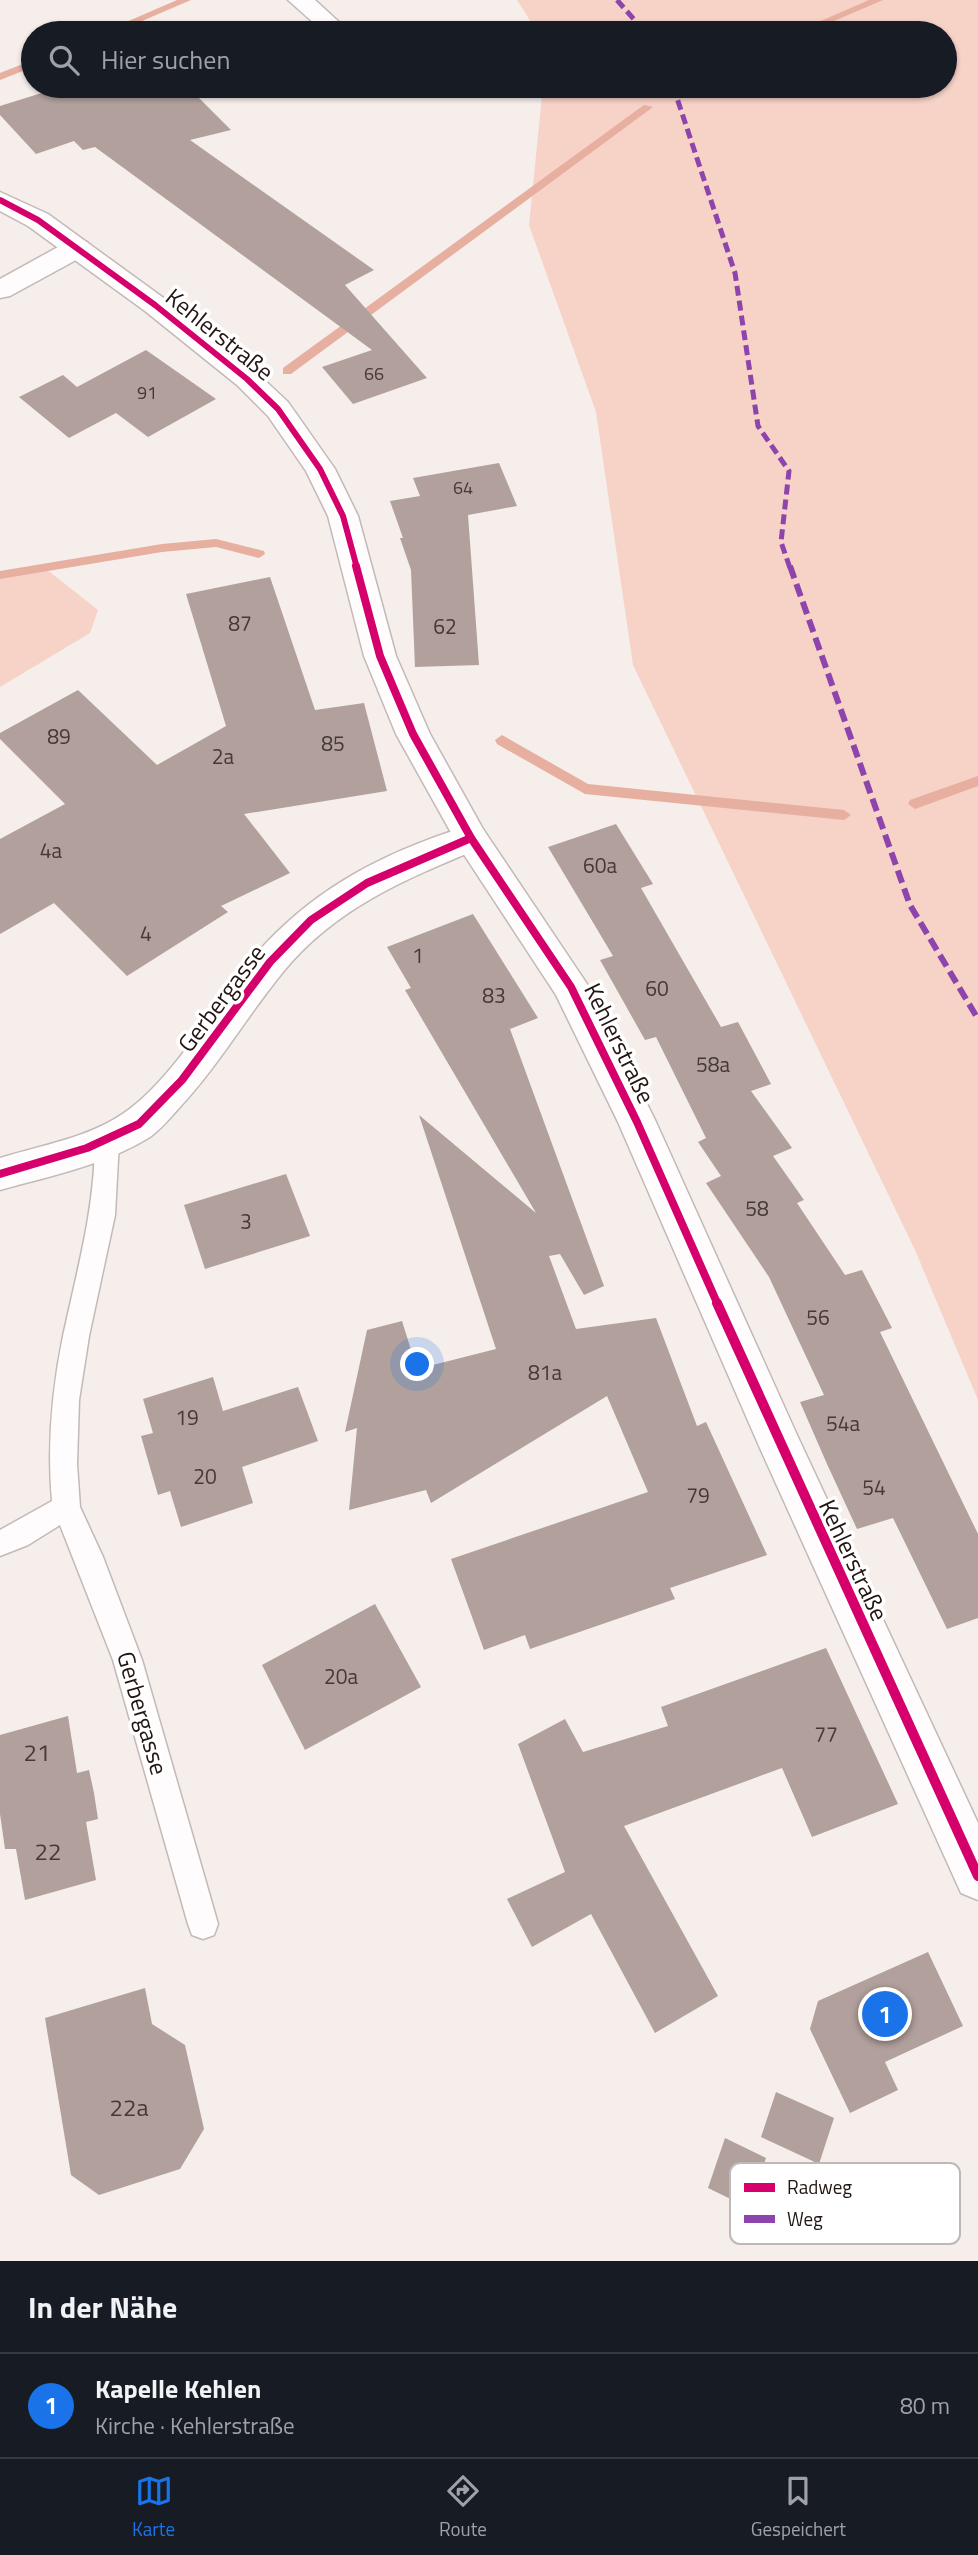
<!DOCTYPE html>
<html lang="de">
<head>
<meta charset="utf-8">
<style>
  :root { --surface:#171b24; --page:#242831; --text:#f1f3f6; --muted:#9ea1a6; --line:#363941; --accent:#1a73e8 }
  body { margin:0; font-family:"Titillium Web",sans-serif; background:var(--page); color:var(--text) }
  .you { position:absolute; left:418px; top:1365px; width:24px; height:24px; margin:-18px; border:5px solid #fff; border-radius:50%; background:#1a73e8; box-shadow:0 0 0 10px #1a73e833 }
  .badge { display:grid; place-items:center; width:46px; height:46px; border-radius:50%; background:var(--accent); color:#fff; font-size:23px; font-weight:700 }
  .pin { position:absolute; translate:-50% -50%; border:4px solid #fff; box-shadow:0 2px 7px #0006 }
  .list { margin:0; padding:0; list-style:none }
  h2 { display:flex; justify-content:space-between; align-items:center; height:91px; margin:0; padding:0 28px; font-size:30px }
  h2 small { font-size:23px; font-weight:400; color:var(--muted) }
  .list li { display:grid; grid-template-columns:46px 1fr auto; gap:21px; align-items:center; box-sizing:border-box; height:105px; padding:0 28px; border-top:2px solid var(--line) }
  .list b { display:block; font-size:26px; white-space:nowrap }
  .list p { margin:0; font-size:23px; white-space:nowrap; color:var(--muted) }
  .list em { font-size:23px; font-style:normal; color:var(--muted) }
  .icon { flex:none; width:38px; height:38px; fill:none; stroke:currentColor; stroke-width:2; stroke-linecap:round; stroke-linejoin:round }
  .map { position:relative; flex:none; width:978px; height:2261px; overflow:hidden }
  .search { position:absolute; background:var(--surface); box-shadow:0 2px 5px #0004; left:21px; right:21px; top:21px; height:77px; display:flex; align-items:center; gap:18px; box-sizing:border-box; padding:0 24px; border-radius:38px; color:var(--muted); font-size:26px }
  .sheet { height:196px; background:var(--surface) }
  nav { display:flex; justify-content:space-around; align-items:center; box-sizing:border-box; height:98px; border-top:2px solid var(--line); background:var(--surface); font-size:19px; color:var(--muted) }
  nav a { display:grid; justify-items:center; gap:4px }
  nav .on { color:var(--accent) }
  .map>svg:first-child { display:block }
  .green { fill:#f7d2c7 }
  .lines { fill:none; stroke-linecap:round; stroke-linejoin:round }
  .stream { fill:#e6af9f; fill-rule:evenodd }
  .building { fill:#b1a09b }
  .lane-casing { stroke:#c3b9b6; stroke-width:3 }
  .street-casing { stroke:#c3b9b6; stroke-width:3 }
  .secondary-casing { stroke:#c3b9b6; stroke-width:3 }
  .lane { fill:#fefcfc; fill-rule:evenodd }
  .street { fill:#fefcfc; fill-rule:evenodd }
  .secondary { fill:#fefcfc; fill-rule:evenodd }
  .quiet-far1 { stroke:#8e44ad; stroke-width:5; stroke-dasharray:10 5; stroke-linecap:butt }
  .quiet { stroke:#8e44ad; stroke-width:6; stroke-dasharray:13 6; stroke-linecap:butt }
  .cycleway-far2-casing { stroke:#fff; stroke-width:10 }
  .cycleway-far1-casing { stroke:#fff; stroke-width:12 }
  .cycleway-casing { stroke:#fff; stroke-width:15 }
  .cycleway-far2 { stroke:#d6006c; stroke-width:6 }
  .cycleway-far1 { stroke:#d6006c; stroke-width:8 }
  .cycleway { stroke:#d6006c; stroke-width:10 }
  .labels { text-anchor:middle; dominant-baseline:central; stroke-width:7; stroke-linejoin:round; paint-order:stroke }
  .far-number-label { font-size:18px; fill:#463834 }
  .number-label { font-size:21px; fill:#463834 }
  .street-label { font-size:24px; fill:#221512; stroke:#fff }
  .near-number-label { font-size:24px; fill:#463834 }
  .key { fill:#fff; stroke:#bdb9b8; stroke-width:2 }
  .key-label { font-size:19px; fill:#221512 }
</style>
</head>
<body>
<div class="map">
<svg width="978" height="2261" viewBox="0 0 978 2261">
  <rect width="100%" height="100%" fill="#f6eeeb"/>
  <g class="green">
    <polygon points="517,0 978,0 978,1400 915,1250 633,665 596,412 529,225 543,86 945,86 945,33 538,33"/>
    <polygon points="42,566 98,610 90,633 0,687 0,575"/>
  </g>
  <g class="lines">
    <g class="stream">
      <polygon points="177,0 191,0 114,33 101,33"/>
      <polygon points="869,0 883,0 806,33 793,33"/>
      <polygon points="33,60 33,67 0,80 0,73"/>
      <polygon points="644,105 653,107 291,374 283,374 283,368"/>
      <polygon points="216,539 264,551 265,554 259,558 216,547 162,552 0,579 0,571 162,544"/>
      <polygon points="502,735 588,784 844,810 851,815 844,820 585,794 497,744 495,740"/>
      <polygon points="978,776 978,786 915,809 908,804 910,800"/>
    </g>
  </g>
  <g class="building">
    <polygon points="64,86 187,86 231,130 190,140 374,270 345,285 427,378 353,404 322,367 372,350 95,147 83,150 74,141 36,154 0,115 0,106"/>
    <polygon points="146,350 216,399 148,437 116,413 69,438 19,397 63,375 77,387"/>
    <polygon points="499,463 517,506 468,515 479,665 415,667 411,570 400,538 403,538 390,501 420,496 413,478"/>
    <polygon points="270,577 315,710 364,703 387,791 244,814 290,873 221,906 228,912 127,976 54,903 0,934 0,839 65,804 0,739 0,733 78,690 157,765 226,726 186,594"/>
    <polygon points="616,824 653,884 641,888 721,1027 738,1022 771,1084 751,1091 792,1148 773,1156 804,1200 797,1203 845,1275 862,1270 892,1328 880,1332 978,1534 978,1618 947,1629 893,1518 857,1529 827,1464 800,1402 824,1395 769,1277 706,1183 721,1176 698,1142 706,1138 656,1037 645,1040 600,960 613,956 548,847"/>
    <polygon points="473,914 538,1018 510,1029 604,1286 584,1295 560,1254 549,1256 576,1329 656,1318 697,1426 706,1422 767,1555 670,1588 675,1599 530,1649 525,1635 484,1650 451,1559 648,1492 607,1396 431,1503 426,1490 349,1510 357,1428 345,1432 367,1330 402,1321 417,1369 496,1349 419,1115 536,1213 405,990 411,988 387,947"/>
    <polygon points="286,1174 310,1236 205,1269 184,1205"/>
    <polygon points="213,1377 223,1411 298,1387 318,1441 242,1467 253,1503 181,1527 170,1491 158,1495 141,1436 153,1433 143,1399"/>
    <polygon points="375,1604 421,1687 305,1750 262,1665"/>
    <polygon points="826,1648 898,1804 812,1837 782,1768 624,1826 718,1996 655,2033 591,1914 532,1947 507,1899 565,1872 518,1744 565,1719 583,1752 668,1726 661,1707"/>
    <polygon points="68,1716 77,1773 89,1770 94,1793 98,1819 86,1822 96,1880 25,1900 16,1849 5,1849 0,1814 0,1735"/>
    <polygon points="928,1952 963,2026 885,2062 898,2090 850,2113 810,2029 818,2001"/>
    <polygon points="145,1988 152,2024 185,2045 204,2129 180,2169 99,2195 71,2175 45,2018"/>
    <polygon points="776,2092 834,2118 819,2164 761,2137"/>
    <polygon points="725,2138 766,2158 749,2208 708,2188"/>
  </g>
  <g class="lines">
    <defs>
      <path id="lane" d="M107,1131l9,3 3,7 -4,74 -26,121 -10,64 -2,64 3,43 23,50 39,103 76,264 -4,11 -11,4 -11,-4 -4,-11 -75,-264 -53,-135 -32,20 -28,11v-26l52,-29c-5,-56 0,-111 11,-165 14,-65 32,-128 32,-195l3,-7z"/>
      <g id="street">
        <polygon points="288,0 315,0 351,33 325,33"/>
        <polygon points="77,240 87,242 91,248 87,254 10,296 0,298 0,279 67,242"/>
        <path d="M471,825l12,4 5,9 -5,9c-75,31 -147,60 -200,125 -36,44 -64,93 -103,135 -9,10 -19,22 -30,30 -45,28 -100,39 -150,53v-32c42,-13 88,-20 124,-45 45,-31 83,-95 115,-138 61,-80 138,-121 232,-150z"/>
      </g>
      <polygon id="secondary" points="0,192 48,214 165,299 257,373 288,402 335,469 358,516 396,656 430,734 483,829 589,987 656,1122 797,1435 978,1823 978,1900 961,1893 759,1446 618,1122 556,995 459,847 396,734 364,656 328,516 306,471 268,416 237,385 145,311 28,226 0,211"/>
    </defs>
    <use href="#lane" class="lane-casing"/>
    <use href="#street" class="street-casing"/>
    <use href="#secondary" class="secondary-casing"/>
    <use href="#lane" class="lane"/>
    <use href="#street" class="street"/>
    <use href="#secondary" class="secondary"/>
    <g class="quiet-far1">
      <polyline points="617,0 646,33"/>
      <polyline points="673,86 735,273 758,426 789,471 781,542 790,568"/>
    </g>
    <polyline class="quiet" points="790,566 910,905 978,1019"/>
    <defs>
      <polyline id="cycleway-far2" points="0,200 38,220 155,305 247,379 278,409 320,469 343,516 357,568"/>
      <g id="cycleway-far1">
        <polyline points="356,566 380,656 413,734 471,838 571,987 637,1122 718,1305"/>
        <polyline points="0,1174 87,1148 139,1124 182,1080 270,962 311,920 367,883 471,838"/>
      </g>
      <polyline id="cycleway" points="717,1303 978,1876"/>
    </defs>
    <use href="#cycleway-far2" class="cycleway-far2-casing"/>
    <use href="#cycleway-far1" class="cycleway-far1-casing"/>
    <use href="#cycleway" class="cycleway-casing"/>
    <use href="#cycleway-far2" class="cycleway-far2"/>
    <use href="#cycleway-far1" class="cycleway-far1"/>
    <use href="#cycleway" class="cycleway"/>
  </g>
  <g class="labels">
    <g class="far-number-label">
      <text x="374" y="373">66</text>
      <text x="147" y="392">91</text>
      <text x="463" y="487">64</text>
    </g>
    <g class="number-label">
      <text x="240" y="623">87</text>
      <text x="445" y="626">62</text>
      <text x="59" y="736">89</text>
      <text x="333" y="743">85</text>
      <text x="223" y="756">2a</text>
      <text x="51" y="850">4a</text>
      <text x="600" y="865">60a</text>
      <text x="146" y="933">4</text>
      <text x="418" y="955">1</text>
      <text x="657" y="988">60</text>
      <text x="494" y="995">83</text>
      <text x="713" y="1064">58a</text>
      <text x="757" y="1208">58</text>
      <text x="246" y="1221">3</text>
      <text x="818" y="1317">56</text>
      <text x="545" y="1372">81a</text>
      <text x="187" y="1417">19</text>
      <text x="843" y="1423">54a</text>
      <text x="205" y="1476">20</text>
      <text x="874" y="1487">54</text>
      <text x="698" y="1495">79</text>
      <text x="341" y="1676">20a</text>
      <text x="826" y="1734">77</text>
    </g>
    <g class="street-label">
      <text transform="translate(220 334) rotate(39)">Kehlerstraße</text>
      <text transform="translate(221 998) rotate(-53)">Gerbergasse</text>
      <text transform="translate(620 1043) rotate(64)">Kehlerstraße</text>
      <text transform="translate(854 1560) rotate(65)">Kehlerstraße</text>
      <text transform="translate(143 1713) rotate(74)">Gerbergasse</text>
    </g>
    <g class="near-number-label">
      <text x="37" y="1752">21</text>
      <text x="48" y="1851">22</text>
      <text x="129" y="2107">22a</text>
    </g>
  </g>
  <rect x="730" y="2163" width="230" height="81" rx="10" class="key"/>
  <rect x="744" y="2183" width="31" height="9" fill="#d6006c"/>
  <rect x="744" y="2215" width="31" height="8" fill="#8e44ad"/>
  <g class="key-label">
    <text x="787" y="2194">Radweg</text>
    <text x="787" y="2226">Weg</text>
  </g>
</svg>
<div class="you"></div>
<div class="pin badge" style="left:885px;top:2014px">1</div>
<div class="search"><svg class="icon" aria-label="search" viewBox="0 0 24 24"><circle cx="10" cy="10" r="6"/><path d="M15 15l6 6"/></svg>Hier suchen</div>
</div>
<section class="sheet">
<h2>In der Nähe<small></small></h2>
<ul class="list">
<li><span class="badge">1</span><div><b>Kapelle Kehlen</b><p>Kirche · Kehlerstraße</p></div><em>80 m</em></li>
</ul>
</section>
<nav>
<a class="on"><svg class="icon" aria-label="map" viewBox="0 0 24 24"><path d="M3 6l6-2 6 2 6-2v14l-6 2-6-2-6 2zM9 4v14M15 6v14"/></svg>Karte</a>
<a><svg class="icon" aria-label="directions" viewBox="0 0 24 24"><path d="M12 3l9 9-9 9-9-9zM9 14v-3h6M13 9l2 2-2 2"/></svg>Route</a>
<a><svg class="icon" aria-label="saved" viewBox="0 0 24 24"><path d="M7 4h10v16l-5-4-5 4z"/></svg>Gespeichert</a>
</nav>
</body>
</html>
